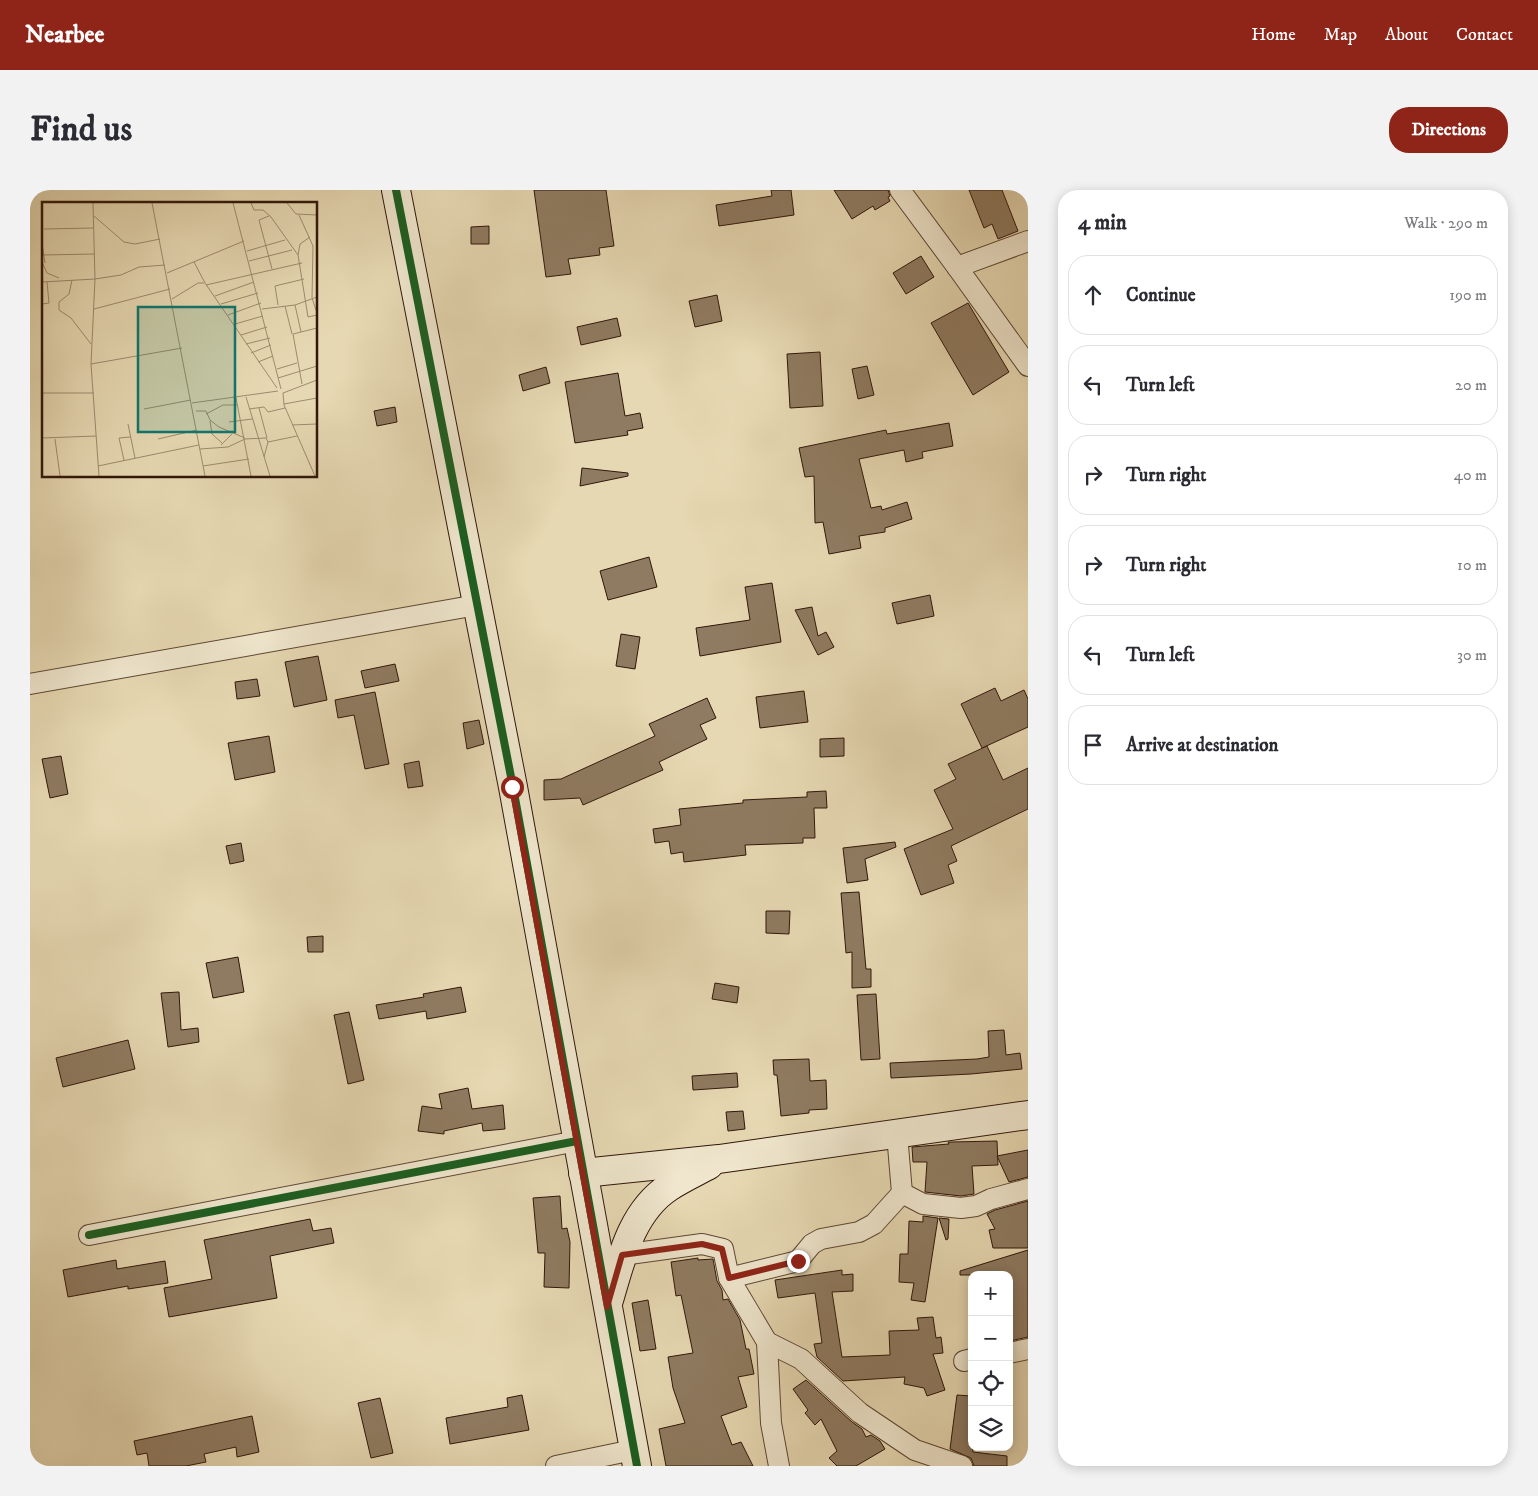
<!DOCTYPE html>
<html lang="en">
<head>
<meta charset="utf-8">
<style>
  :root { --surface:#fff; --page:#f2f2f3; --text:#2b2b33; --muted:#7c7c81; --line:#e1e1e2; --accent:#8f2418 }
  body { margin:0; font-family:"IM FELL DW Pica",serif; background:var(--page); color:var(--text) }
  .controls { position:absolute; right:15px; bottom:15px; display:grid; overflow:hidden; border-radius:10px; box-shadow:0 2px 12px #0003 }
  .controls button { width:45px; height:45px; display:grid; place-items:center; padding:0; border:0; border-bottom:1px solid var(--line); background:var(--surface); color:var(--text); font:25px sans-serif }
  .stop { position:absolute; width:15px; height:15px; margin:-11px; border:4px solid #8f2418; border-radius:50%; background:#fff }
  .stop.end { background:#8f2418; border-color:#fff; box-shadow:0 1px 5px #0008 }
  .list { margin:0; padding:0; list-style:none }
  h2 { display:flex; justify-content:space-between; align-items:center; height:65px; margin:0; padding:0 20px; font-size:21px }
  h2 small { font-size:16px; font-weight:400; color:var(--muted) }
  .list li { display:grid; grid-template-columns:32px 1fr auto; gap:15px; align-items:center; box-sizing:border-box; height:80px; margin:0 10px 10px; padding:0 10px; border:1px solid var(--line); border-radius:20px }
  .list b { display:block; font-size:19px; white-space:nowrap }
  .list em { font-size:16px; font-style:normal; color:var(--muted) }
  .icon { flex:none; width:28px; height:28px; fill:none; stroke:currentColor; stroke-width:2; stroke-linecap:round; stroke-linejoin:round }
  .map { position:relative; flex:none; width:998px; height:1276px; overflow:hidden; border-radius:20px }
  header { display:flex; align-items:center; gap:30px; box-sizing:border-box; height:70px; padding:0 25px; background:var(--accent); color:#fff }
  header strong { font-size:24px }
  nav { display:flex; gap:28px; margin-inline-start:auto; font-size:18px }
  .intro { display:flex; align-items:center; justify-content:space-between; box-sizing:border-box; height:120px; padding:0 30px }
  h1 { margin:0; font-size:35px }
  .button { padding:12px 22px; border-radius:20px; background:var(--accent); color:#fff; font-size:18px; font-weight:700 }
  main { display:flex; gap:30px; padding:0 30px }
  aside { flex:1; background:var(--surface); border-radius:20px; box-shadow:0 2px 12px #0003 }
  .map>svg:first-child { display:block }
  .building { fill:#8f7b61; stroke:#30170a }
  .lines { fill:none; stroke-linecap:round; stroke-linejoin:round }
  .street-casing { stroke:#5e4734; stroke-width:22 }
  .secondary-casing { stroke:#30170a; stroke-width:30 }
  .street { stroke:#efe6cd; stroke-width:20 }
  .secondary { stroke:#efe6cd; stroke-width:28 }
  .cycleway-casing { stroke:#efe6cd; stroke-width:11 }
  .cycleway { stroke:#1b5e20; stroke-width:8 }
  .route { stroke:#8f2418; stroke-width:6 }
  .inset-road { fill:none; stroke:#9d8b6f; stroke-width:1 }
  .view { fill:#0f766e; fill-opacity:0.15; stroke:#0f766e; stroke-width:2.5 }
  .inset-edge { fill:none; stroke:#30170a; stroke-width:2.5 }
</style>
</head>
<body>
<header>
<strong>Nearbee</strong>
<nav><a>Home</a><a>Map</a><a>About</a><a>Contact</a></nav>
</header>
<div class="intro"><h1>Find us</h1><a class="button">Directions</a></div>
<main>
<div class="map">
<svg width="998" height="1276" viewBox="0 0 998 1276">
  <rect width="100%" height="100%" fill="#e6d8b2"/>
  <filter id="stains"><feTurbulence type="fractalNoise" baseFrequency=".004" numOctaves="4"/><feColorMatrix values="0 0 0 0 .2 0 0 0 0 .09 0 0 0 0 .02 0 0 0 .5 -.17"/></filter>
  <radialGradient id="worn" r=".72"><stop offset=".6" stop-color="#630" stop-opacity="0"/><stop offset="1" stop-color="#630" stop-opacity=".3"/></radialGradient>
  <g class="building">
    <polygon points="504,0 576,0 584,56 569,58 570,65 538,69 541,84 516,87"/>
    <polygon points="741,0 761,0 764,25 689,36 686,15 742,6"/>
    <polygon points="804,0 858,0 860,6 858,7 860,11 845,20 843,16 822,29"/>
    <polygon points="939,0 972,0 988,41 968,49 962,34 954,38"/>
    <polygon points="459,36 459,54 441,54 441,37"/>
    <polygon points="891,66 904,87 876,104 863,83"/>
    <polygon points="687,105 692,131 665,137 659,111"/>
    <polygon points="938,113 979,182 943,205 901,133"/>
    <polygon points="587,128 591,146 551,155 547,137"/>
    <polygon points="790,162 793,216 760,218 757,164"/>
    <polygon points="837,176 844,205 828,209 822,179"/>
    <polygon points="516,177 520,193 493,201 489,185"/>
    <polygon points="588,183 595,226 610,223 613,238 597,241 598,245 545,253 535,192"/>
    <polygon points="365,217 367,232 347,236 344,221"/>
    <polygon points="919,233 923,256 892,262 893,268 876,272 874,260 829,269 841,318 851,316 852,320 877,312 882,329 855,338 855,342 829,346 831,358 799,364 793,332 785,333 784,286 775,287 769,258 856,240 857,244"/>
    <polygon points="552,278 598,283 598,286 550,296"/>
    <polygon points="619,367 627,397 578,410 570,381"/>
    <polygon points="742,393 751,452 670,466 666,438 720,430 715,397"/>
    <polygon points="900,405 904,426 867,434 862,413"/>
    <polygon points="782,417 788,446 796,442 804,457 788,465 765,420"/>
    <polygon points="591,444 610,447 605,479 586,476"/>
    <polygon points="288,466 297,510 264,517 255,472"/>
    <polygon points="365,474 369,491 335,498 331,481"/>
    <polygon points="227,489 230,506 207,509 205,492"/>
    <polygon points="965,498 971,511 994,500 998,509 998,537 952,558 931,514"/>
    <polygon points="774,501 778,532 730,538 726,507"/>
    <polygon points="345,502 359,574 335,579 324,525 308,528 305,510"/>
    <polygon points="677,508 686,528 670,535 677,549 629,572 633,580 553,615 550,608 514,610 514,590 531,589 625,546 619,534"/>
    <polygon points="449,530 454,554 437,559 433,533"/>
    <polygon points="239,546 245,582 205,590 198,553"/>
    <polygon points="814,548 814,566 790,567 790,549"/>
    <polygon points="957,556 973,590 998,578 998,619 921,656 927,671 918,675 924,693 891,705 874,659 923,639 904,600 926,589 918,574"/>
    <polygon points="31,566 38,604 20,608 12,569"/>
    <polygon points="389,571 393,596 378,598 374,574"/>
    <polygon points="796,601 797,618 784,618 785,648 773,648 773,653 715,655 716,665 654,672 653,662 641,664 639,651 625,653 623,639 651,635 649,619 713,613 713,610 777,607 777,602"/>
    <polygon points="865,652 866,657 835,669 838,690 817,693 813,658"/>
    <polygon points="211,653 214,671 200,674 196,656"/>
    <polygon points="829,702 836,779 841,779 841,797 822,798 822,762 816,763 811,703"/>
    <polygon points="736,721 760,721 759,744 736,743"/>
    <polygon points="293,746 293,762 278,762 277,747"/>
    <polygon points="208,767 214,802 183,808 176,773"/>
    <polygon points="685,793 709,797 707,813 682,809"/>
    <polygon points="431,797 436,822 397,829 396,821 349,829 346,815 394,807 393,804"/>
    <polygon points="149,802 151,840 168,838 169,852 138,857 131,803"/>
    <polygon points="846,804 850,869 831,870 827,805"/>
    <polygon points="319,822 334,890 318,894 304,825"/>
    <polygon points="974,840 976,865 990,863 992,879 941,884 861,888 860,873 947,869 959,867 958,841"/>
    <polygon points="98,850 105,879 33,897 26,868"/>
    <polygon points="779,869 780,891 796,890 797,919 779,920 779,923 751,926 747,885 744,885 743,870"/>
    <polygon points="707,883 708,897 663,900 662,886"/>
    <polygon points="438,898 442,919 473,915 475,939 453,941 452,933 414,941 414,944 388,941 392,916 412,919 409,904"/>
    <polygon points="713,921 715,939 698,941 696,922"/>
    <polygon points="967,951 968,975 942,976 944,1004 931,1006 895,1002 897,972 883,972 882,957 919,954 918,952 921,952"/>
    <polygon points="998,960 998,987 979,992 967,966"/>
    <polygon points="530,1006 532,1039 537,1038 540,1052 539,1098 514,1097 515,1063 508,1063 503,1008"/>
    <polygon points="998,1011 998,1058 963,1058 959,1040 965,1039 957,1024 965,1020"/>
    <polygon points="893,1026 908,1028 895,1112 881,1110 884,1093 869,1092 870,1064 878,1064 879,1031 893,1032"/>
    <polygon points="909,1028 919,1029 918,1049 916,1050"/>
    <polygon points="280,1029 283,1041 301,1038 304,1053 240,1066 247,1108 139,1127 134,1098 182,1089 174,1050"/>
    <polygon points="998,1060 998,1147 980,1151 981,1119 979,1085 930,1085 930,1081"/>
    <polygon points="668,1068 668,1070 683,1069 687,1091 692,1100 693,1110 698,1109 710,1130 716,1159 719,1159 724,1184 708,1187 717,1217 691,1226 702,1255 711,1252 723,1276 636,1276 629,1239 655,1233 643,1198 638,1167 663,1163 651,1105 646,1106 641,1072"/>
    <polygon points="86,1070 87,1079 135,1071 138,1093 98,1099 98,1096 38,1107 33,1080"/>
    <polygon points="812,1080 812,1085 823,1084 823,1101 802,1102 812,1167 860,1165 859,1141 889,1140 887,1128 903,1127 906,1148 911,1147 913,1163 903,1164 915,1200 897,1206 894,1198 874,1194 875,1187 813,1191 787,1167 784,1154 792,1153 785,1103 748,1108 745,1090"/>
    <polygon points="618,1110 626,1159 610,1161 602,1113"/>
    <polygon points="776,1190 822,1232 832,1239 836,1247 841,1245 850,1251 855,1259 826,1276 807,1276 799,1268 807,1261 791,1229 785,1235 775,1223 778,1220 763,1199"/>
    <polygon points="492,1205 499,1240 420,1254 416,1228 478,1217 477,1208"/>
    <polygon points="927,1205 941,1206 939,1234 942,1234 939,1254 942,1254 943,1262 977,1266 977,1276 944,1276 941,1268 920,1259"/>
    <polygon points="350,1208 363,1263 341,1268 328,1213"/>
    <polygon points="222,1226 229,1262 207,1267 206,1257 174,1264 176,1272 156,1276 119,1276 117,1263 107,1265 104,1251"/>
  </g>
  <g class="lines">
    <defs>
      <g id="street">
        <polyline points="870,0 927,77 998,176"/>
        <polyline points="927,77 998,51"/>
        <polyline points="0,494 447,415"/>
        <polyline points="872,1003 893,1014 931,1018 946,1016 961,1009 998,999"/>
        <polyline points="59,1045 547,951"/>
        <polyline points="592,1065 672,1054 693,1059 699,1088 737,1152 741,1233 749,1276"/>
        <polyline points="699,1088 768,1071 782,1054 791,1049 829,1042 844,1034 872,1003 867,944"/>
        <polyline points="737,1152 771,1169 830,1223 885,1260 932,1276"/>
        <polyline points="979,1163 998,1159"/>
        <polyline points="934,1171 942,1169"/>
        <polyline points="526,1276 603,1260"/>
      </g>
      <g id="secondary">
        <polyline points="366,0 483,597 607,1276"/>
        <polyline points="553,983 689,969 998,925"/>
        <path d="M579,1110c12,-40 22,-88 60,-113 12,-8 27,-15 40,-22"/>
      </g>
    </defs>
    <use href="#street" class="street-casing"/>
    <use href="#secondary" class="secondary-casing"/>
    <use href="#street" class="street"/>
    <use href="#secondary" class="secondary"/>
    <defs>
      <g id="cycleway">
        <polyline points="366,0 483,597 607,1276"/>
        <polyline points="59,1045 547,951"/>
      </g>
    </defs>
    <use href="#cycleway" class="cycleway-casing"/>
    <use href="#cycleway" class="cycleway"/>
  </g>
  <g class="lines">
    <polyline class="route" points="482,597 577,1117 592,1065 672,1054 692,1059 699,1088 768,1071"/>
  </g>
  <g transform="translate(12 12)">
    <rect width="275" height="275" fill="#e6d8b2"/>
    <path class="inset-road" d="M51,1l2,76 -4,85 8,112M110,1l53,273M191,1l48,186M209,1l3,7h9l8,7 27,38 10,62 9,-2M245,1l9,11 21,1M0,4v32M257,13l14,31 -1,52 5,15M52,14l30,26 11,2 25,-5M227,14l-10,4 13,49M2,27l49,-1M0,41l3,20M205,49l38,-11M0,53l53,-1M256,53l2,-11 10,-7M207,59l43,-11M0,60l5,11 12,5M152,60l11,21 72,105M125,71l77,-32M30,78l-3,14 -10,8v8l12,8 20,26M0,80l53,-3 26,-4 18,-8 26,-2M164,83l96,-22M173,94l39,-14M130,97l26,-16h6M0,102l7,-1 -2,-21M179,102l37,-11M236,103l-3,-19 29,-7M253,103l6,27M243,104l7,28M52,107l76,-20M220,107l33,-4 22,-8M186,113l33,-12M193,122l28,-8M199,133l26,-8M204,142l24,-6M209,151l20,-8M216,160l15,-6M49,162l91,-16M235,167l20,-6M236,176l39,-12M260,182l-9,-50 24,-6M0,191h52M241,191l34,-13M241,191l1,12 31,71M204,195l24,79M194,196l15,78M150,201l86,-12M242,202l33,-6M217,206l8,30M102,207l47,-9M207,207l15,-2 4,5 17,-4M154,209h10l4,9 9,7 26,11M164,212l17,-9h14M168,219l2,13 10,9M187,220l23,-3M86,222l7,34M250,223l25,-1M0,236l54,-2M13,237l5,37M116,237l39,-9M179,243l11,-11M158,247l28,-2 17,-8 21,-1 2,4 29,-6M222,255l4,-15M82,258l-5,-22 11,-1M56,264l101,-21M161,264l46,-7"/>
    <path class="view" d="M96,105h97v125h-97z"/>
    <rect width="275" height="275" class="inset-edge"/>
  </g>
  <rect width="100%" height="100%" filter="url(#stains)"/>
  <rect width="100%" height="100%" fill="url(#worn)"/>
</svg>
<div class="controls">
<button>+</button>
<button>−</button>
<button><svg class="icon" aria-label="locate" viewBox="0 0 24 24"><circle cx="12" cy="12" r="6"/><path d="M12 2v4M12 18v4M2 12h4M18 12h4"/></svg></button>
<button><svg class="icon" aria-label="layers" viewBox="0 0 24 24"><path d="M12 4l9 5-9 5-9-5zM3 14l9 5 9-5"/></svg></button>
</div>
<div class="stop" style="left:482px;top:597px"></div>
<div class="stop end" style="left:768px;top:1071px"></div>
</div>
<aside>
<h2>4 min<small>Walk · 290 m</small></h2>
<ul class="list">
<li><svg class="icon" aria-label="ahead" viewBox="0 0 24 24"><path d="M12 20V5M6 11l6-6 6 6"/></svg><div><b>Continue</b></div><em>190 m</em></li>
<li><svg class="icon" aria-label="left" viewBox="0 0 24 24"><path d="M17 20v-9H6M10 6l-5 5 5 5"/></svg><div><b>Turn left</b></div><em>20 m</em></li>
<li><svg class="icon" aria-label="right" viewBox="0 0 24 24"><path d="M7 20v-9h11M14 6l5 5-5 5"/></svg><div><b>Turn right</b></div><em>40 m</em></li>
<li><svg class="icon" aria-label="right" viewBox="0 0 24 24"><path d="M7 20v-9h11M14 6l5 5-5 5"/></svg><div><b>Turn right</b></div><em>10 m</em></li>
<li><svg class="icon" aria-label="left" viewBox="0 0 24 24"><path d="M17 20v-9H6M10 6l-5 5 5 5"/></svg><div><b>Turn left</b></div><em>30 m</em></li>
<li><svg class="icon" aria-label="arrive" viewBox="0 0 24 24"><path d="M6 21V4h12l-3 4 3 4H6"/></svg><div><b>Arrive at destination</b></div></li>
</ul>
</aside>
</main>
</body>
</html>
